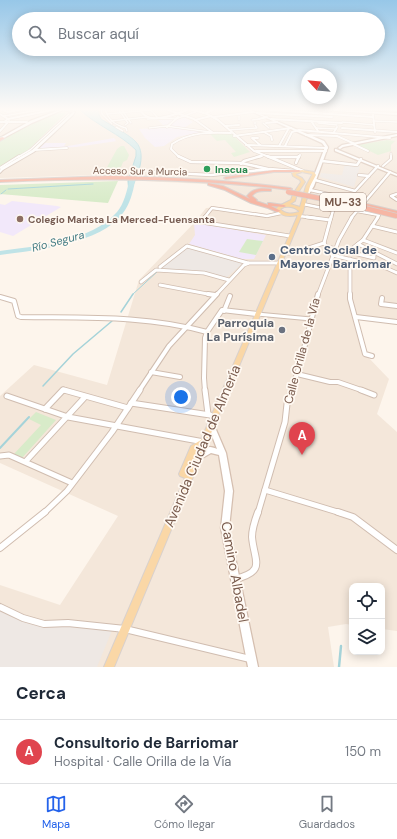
<!DOCTYPE html>
<html lang="es">
<head>
<meta charset="utf-8">
<style>
  :root { --surface:#fff; --page:#f2f2f3; --text:#1f2937; --muted:#747a83; --line:#e0e1e3; --accent:#2563eb }
  body { margin:0; font-family:"DM Sans",sans-serif; background:var(--page); color:var(--text) }
  .controls { position:absolute; right:12px; bottom:12px; display:grid; overflow:hidden; border-radius:8px; box-shadow:0 2px 10px #0003 }
  .controls button { width:36px; height:36px; display:grid; place-items:center; padding:0; border:0; border-bottom:1px solid var(--line); background:var(--surface); color:var(--text); font:20px sans-serif }
  .compass { position:absolute; left:301px; top:68px; width:36px; height:36px; border-radius:50%; background:var(--surface); box-shadow:0 2px 10px #0003; rotate:296deg }
  .you { position:absolute; left:181px; top:397px; width:14px; height:14px; margin:-10px; border:3px solid #fff; border-radius:50%; background:#1a73e8; box-shadow:0 0 0 6px #1a73e833 }
  .badge { display:grid; place-items:center; width:26px; height:26px; border-radius:50%; background:var(--accent); color:#fff; font-size:13px; font-weight:700 }
  .pin { position:absolute; translate:-50% -33px; filter:drop-shadow(0 1px 2px #0008) }
  .pin::after { content:''; position:absolute; top:21px; width:14px; height:12px; background:inherit; clip-path:polygon(0 0,100% 0,50% 100%) }
  .list { margin:0; padding:0; list-style:none }
  h2 { display:flex; justify-content:space-between; align-items:center; height:52px; margin:0; padding:0 16px; font-size:17px }
  h2 small { font-size:13px; font-weight:400; color:var(--muted) }
  .list li { display:grid; grid-template-columns:26px 1fr auto; gap:12px; align-items:center; box-sizing:border-box; height:64px; padding:0 16px; border-top:1px solid var(--line) }
  .list b { display:block; font-size:15px; white-space:nowrap }
  .list p { margin:0; font-size:13px; white-space:nowrap; color:var(--muted) }
  .list em { font-size:13px; font-style:normal; color:var(--muted) }
  .icon { flex:none; width:22px; height:22px; fill:none; stroke:currentColor; stroke-width:2; stroke-linecap:round; stroke-linejoin:round }
  .map { position:relative; flex:none; width:397px; height:667px; overflow:hidden }
  .search { position:absolute; background:var(--surface); box-shadow:0 2px 10px #0003; left:12px; right:12px; top:12px; height:44px; display:flex; align-items:center; gap:10px; box-sizing:border-box; padding:0 14px; border-radius:22px; color:var(--muted); font-size:15px }
  .sheet { height:116px; background:var(--surface) }
  nav { display:flex; justify-content:space-around; align-items:center; box-sizing:border-box; height:56px; border-top:1px solid var(--line); background:var(--surface); font-size:11px; color:var(--muted) }
  nav a { display:grid; justify-items:center; gap:2px }
  nav .on { color:var(--accent) }
  .map>svg:first-child { display:block }
  .residential { fill:#f4e7da }
  .industrial { fill:#eee8e4 }
  .education { fill:#f2e8fa }
  .green { fill:#d8ebc9 }
  .water { fill:#bfe3e7; stroke:#a5d3d9 }
  .lines { fill:none; stroke-linecap:round; stroke-linejoin:round }
  .stream-far3 { stroke:#a5d3d9; stroke-width:1 }
  .stream-far2 { stroke:#a5d3d9; stroke-width:1.5 }
  .stream-far1 { stroke:#a5d3d9; stroke-width:2 }
  .stream { stroke:#a5d3d9; stroke-width:2.5 }
  .river { fill:#bfe3e7; fill-rule:evenodd }
  .pedestrian-far2-casing { stroke:#d0bdb0; stroke-width:2.5 }
  .pedestrian-far1-casing { stroke:#d0bdb0; stroke-width:3.5 }
  .pedestrian-casing { stroke:#d0bdb0; stroke-width:5 }
  .minor-far5-casing { stroke:#d0bdb0; stroke-width:3 }
  .minor-far4-casing { stroke:#d0bdb0; stroke-width:4 }
  .minor-far3-casing { stroke:#d0bdb0; stroke-width:4.5 }
  .minor-far2-casing { stroke:#d0bdb0; stroke-width:6 }
  .minor-far1-casing { stroke:#d0bdb0; stroke-width:7 }
  .minor-casing { stroke:#d0bdb0; stroke-width:8 }
  .tertiary-casing { stroke:#d0bdb0; stroke-width:2 }
  .secondary-casing { stroke:#d5bfb0; stroke-width:2.5 }
  .primary-casing { stroke:#d9d1cd; stroke-width:2 }
  .motorway-casing { stroke:#d9d1cd; stroke-width:2 }
  .pedestrian-far2 { stroke:#fff; stroke-width:1.5 }
  .pedestrian-far1 { stroke:#fff; stroke-width:2 }
  .pedestrian { stroke:#fff; stroke-width:3 }
  .minor-far5 { stroke:#fff; stroke-width:2 }
  .minor-far4 { stroke:#fff; stroke-width:2.5 }
  .minor-far3 { stroke:#fff; stroke-width:3 }
  .minor-far2 { stroke:#fff; stroke-width:4 }
  .minor-far1 { stroke:#fff; stroke-width:5 }
  .minor { stroke:#fff; stroke-width:6 }
  .tertiary { fill:#fff; fill-rule:evenodd }
  .secondary { fill:#fff; fill-rule:evenodd }
  .primary { fill:#fad7a6; fill-rule:evenodd }
  .motorway { fill:#f6b6a4; fill-rule:evenodd }
  .motorway-bridge-casing { stroke:#d9d1cd; stroke-width:6; stroke-linecap:butt }
  .motorway-bridge { stroke:#f6b6a4; stroke-width:4.5 }
  .leisure-dot { fill:#2e9e5b; stroke:#fff9f2; stroke-width:1.5 }
  .education-dot { fill:#8d6e63; stroke:#fff9f2; stroke-width:1.5 }
  .service-dot { fill:#5c6f8a; stroke:#fff9f2; stroke-width:1.5 }
  .worship-dot { fill:#6b7280; stroke:#fff9f2; stroke-width:1.5 }
  .labels { text-anchor:middle; dominant-baseline:central; stroke-width:3.5; stroke-linejoin:round; paint-order:stroke }
  .far-leisure-label { font-size:10px; font-weight:bold; fill:#27864d; stroke:#fff9f2; text-anchor:start }
  .far-street-label { font-size:10px; fill:#795b4d; stroke:#fff9f2 }
  .far-education-label { font-size:10px; font-weight:bold; fill:#785e54; stroke:#fff9f2; text-anchor:start }
  .shield { fill:#fff9f2; stroke:#a18a7e; stroke-width:1 }
  .shield-label { font-size:11px; font-weight:bold; fill:#795b4d }
  .far-water-label { font-size:11px; font-style:italic; fill:#437c84; stroke:#fff9f2 }
  .service-label { font-size:12px; font-weight:bold; fill:#4e5e75; stroke:#fff9f2; text-anchor:start }
  .worship-label { font-size:12px; font-weight:bold; fill:#5b616d; stroke:#fff9f2; text-anchor:end }
  .street-label { font-size:12px; fill:#795b4d; stroke:#fff9f2 }
  .near-street-label { font-size:14px; fill:#795b4d; stroke:#fff9f2 }
</style>
</head>
<body>
<div class="map">
<svg width="397" height="667" viewBox="0 0 397 667">
  <rect width="100%" height="100%" fill="#fdf5ec"/>
  <polygon class="residential" points="0,109 397,109 397,322 357,317 365,354 389,379 377,414 397,432 397,631 382,629 382,586 352,586 352,625 346,624 328,627 334,667 0,667 0,585 60,605 118,516 0,463 0,396 34,365 107,385 139,280 195,222 206,208 219,207 266,215 276,212 221,187 204,184 142,181 143,175 97,175 0,178"/>
  <g class="industrial">
    <polygon points="345,164 360,166 354,187 320,177 321,173 342,175"/>
    <polygon points="185,247 241,262 242,264 226,278 201,272 161,269"/>
    <polygon points="0,607 44,624 113,628 97,667 0,667"/>
  </g>
  <g class="education">
    <polygon points="182,116 193,122 184,128 202,132 177,137 164,146 155,147 145,138 139,129 167,127 164,126 158,120"/>
    <polygon points="114,138 116,140 115,141 117,141 76,147 36,149 44,143 66,143 64,146 68,146"/>
    <polygon points="12,201 57,206 61,207 13,236 0,232 0,204 5,205"/>
    <polygon points="194,223 266,235 254,259 242,259 189,244 195,235"/>
  </g>
  <g class="green">
    <polygon points="54,113 66,113 27,151 0,166 0,141 31,123"/>
    <polygon points="209,133 231,133 250,152 234,157 231,153 236,152 225,140 217,141"/>
    <polygon points="387,140 395,141 391,145 391,151 378,155 357,145"/>
    <polygon points="121,146 124,146 129,155 127,160 123,162 121,167 113,171 105,171 117,149"/>
    <polygon points="118,181 108,203 0,194 0,185"/>
    <polygon points="247,239 263,241 256,255 239,252"/>
    <polygon points="36,412 56,420 22,458 14,454 41,425 29,419"/>
  </g>
  <path class="water" d="M82,109h16l-2,1 3,1v4l2,4c9,6 29,16 35,23 12,13 0,38 -7,51l-1,-12 8,-25v-6c-16,-16 -40,-25 -56,-40z"/>
  <g class="lines">
    <g class="stream-far3">
      <polyline points="8,189 93,184"/>
      <polyline points="1,194 6,190"/>
      <polyline points="132,295 158,271"/>
    </g>
    <g class="stream-far2">
      <polyline points="121,312 133,294"/>
      <polyline points="43,386 73,354 112,321"/>
    </g>
    <polyline class="stream-far1" points="0,448 29,417"/>
    <polyline class="stream" points="339,667 341,646"/>
    <path class="river" d="M132,179l3,2c-2,11 -5,23 -12,32 -22,31 -87,37 -123,42v-4c37,-5 91,-9 117,-39 7,-8 10,-21 12,-31z"/>
    <defs>
      <g id="pedestrian-far2">
        <polyline points="103,109 101,110 102,114 112,124"/>
        <path d="M105,109c3,11 10,16 21,19l1,3"/>
        <polyline points="150,109 157,117"/>
        <polyline points="119,110 128,123 125,125"/>
        <polyline points="122,110 131,123"/>
        <polyline points="107,114 161,109"/>
        <polyline points="4,116 45,109"/>
        <polyline points="239,116 239,120"/>
        <polyline points="147,119 178,118 198,111"/>
        <polyline points="252,120 259,119"/>
        <polyline points="111,121 147,117"/>
        <polyline points="373,121 397,122"/>
        <polyline points="342,122 374,125"/>
        <polyline points="254,123 256,123"/>
        <polyline points="263,123 269,128"/>
        <polyline points="318,123 337,125"/>
        <polyline points="116,127 123,131"/>
        <polyline points="149,128 166,126 210,132"/>
        <polyline points="316,128 336,129"/>
        <polyline points="229,130 257,128 255,125"/>
        <polyline points="391,153 391,157"/>
        <polyline points="18,157 30,150 69,114"/>
      </g>
      <g id="pedestrian-far1">
        <polyline points="383,166 391,159 391,156"/>
        <polyline points="0,168 19,156"/>
      </g>
      <polyline id="pedestrian" points="257,314 311,319"/>
      <g id="minor-far5">
        <path d="M139,109c2,3 4,6 7,7 9,6 34,-3 44,-7"/>
        <polyline points="165,109 194,119 212,132"/>
        <polyline points="190,109 207,114 218,120 254,151 269,157"/>
        <polyline points="257,109 373,117"/>
        <polyline points="372,109 397,110"/>
        <polyline points="3,110 8,112 23,109"/>
        <polyline points="206,113 215,109"/>
        <polyline points="257,113 332,117"/>
        <polyline points="0,114 8,119"/>
        <polyline points="373,115 375,132"/>
        <polyline points="214,117 253,112"/>
        <polyline points="259,119 267,117"/>
        <polyline points="271,119 342,123"/>
        <polyline points="195,120 211,116"/>
        <polyline points="311,121 318,131"/>
        <polyline points="0,122 27,122"/>
        <polyline points="4,122 8,119 57,109"/>
        <polyline points="266,123 277,122"/>
        <polyline points="225,126 239,125"/>
        <polyline points="167,127 178,117"/>
        <polyline points="342,128 397,132"/>
        <polyline points="0,131 9,121"/>
        <polyline points="264,132 271,136 272,140"/>
        <polyline points="334,132 337,127"/>
        <polyline points="306,135 337,136 355,144"/>
        <polyline points="234,136 291,128"/>
        <polyline points="258,138 252,138 260,145"/>
        <polyline points="353,144 368,151"/>
        <polyline points="246,145 327,148"/>
        <polyline points="279,146 289,128"/>
        <polyline points="285,146 292,132 299,130 390,138"/>
        <polyline points="34,150 67,148"/>
        <polyline points="256,151 326,151"/>
        <path d="M179,157l-8,-8 1,-5c18,-12 38,-12 59,-11"/>
        <polyline points="257,157 262,156"/>
        <polyline points="269,157 299,157"/>
        <polyline points="299,157 300,155"/>
      </g>
      <g id="minor-far4">
        <polyline points="178,156 191,162 241,163 268,169"/>
        <polyline points="267,156 303,171"/>
        <polyline points="269,157 299,157"/>
        <polyline points="322,161 357,165 361,159"/>
        <polyline points="296,163 299,156"/>
        <polyline points="241,164 244,161 261,156"/>
        <polyline points="151,172 211,175 270,169 293,171"/>
        <polyline points="359,175 369,176"/>
        <polyline points="315,180 355,191 378,166"/>
        <polyline points="310,190 337,196 331,218"/>
        <polyline points="397,194 391,196 397,200"/>
        <polyline points="303,204 332,210"/>
        <polyline points="357,211 379,215 377,218"/>
        <polyline points="299,216 315,218"/>
        <polyline points="204,218 212,208 267,216 281,213"/>
        <polyline points="351,218 390,172"/>
      </g>
      <g id="minor-far3">
        <polyline points="205,217 201,222 290,236"/>
        <polyline points="307,217 330,220"/>
        <polyline points="372,226 397,232"/>
        <polyline points="363,240 397,253"/>
        <polyline points="324,243 331,217"/>
        <polyline points="324,243 332,255 386,268 397,273"/>
        <polyline points="358,244 397,264"/>
        <polyline points="328,247 374,258 374,253"/>
        <polyline points="351,252 354,247 363,240 378,217"/>
        <polyline points="283,253 293,253 324,243"/>
        <polyline points="350,259 350,295"/>
        <polyline points="160,267 187,246 248,263"/>
        <polyline points="141,282 156,270 204,273 229,280"/>
        <polyline points="160,285 213,295"/>
        <polyline points="216,295 244,265 249,263 279,263"/>
        <polyline points="318,295 339,240 352,217"/>
      </g>
      <g id="minor-far2">
        <polyline points="208,294 215,295"/>
        <polyline points="350,294 350,299 365,354 372,356"/>
        <path d="M0,297l14,4 4,15 3,1c63,1 125,-2 186,15"/>
        <polyline points="382,298 381,304 397,306"/>
        <polyline points="224,311 230,296"/>
        <polyline points="356,317 397,322"/>
        <polyline points="151,372 180,377"/>
        <polyline points="297,374 330,382 338,382 364,391"/>
        <polyline points="62,391 63,390 67,391"/>
        <polyline points="139,391 169,346 217,294"/>
        <polyline points="205,391 204,378 205,338 207,332 222,310 257,314"/>
        <polyline points="291,391 299,368 318,294"/>
      </g>
      <g id="minor-far1">
        <polyline points="64,390 128,408"/>
        <polyline points="205,390 208,414"/>
        <polyline points="361,390 374,395"/>
        <polyline points="7,396 68,417 204,442"/>
        <polyline points="131,403 210,415"/>
        <polyline points="45,409 63,390"/>
        <polyline points="0,456 9,455 72,483"/>
        <polyline points="26,461 85,397"/>
        <polyline points="265,490 341,513"/>
        <polyline points="44,513 67,491 112,432 140,390"/>
        <polyline points="258,513 285,422 287,404 292,390"/>
      </g>
      <g id="minor">
        <polyline points="338,512 353,517 397,550"/>
        <polyline points="0,548 45,512"/>
        <path d="M235,579c32,-8 19,-18 17,-42 0,-9 3,-17 6,-25"/>
        <polyline points="0,607 23,618 44,624 68,623 125,629 250,659"/>
      </g>
      <polygon id="tertiary" points="63,109 75,112 73,115 34,152 3,170 0,173 0,170 1,168 32,150 73,112 62,110"/>
      <g id="secondary">
        <polygon points="62,109 65,109 32,123 0,140 0,138 30,121"/>
        <polygon points="246,109 248,109 324,141 328,147 314,186 306,199 303,198 310,186 325,147 322,143"/>
        <polygon points="307,109 316,109 397,113 397,115"/>
        <polygon points="397,134 397,136 343,147 340,149 338,148 342,145"/>
        <polygon points="336,149 397,174 397,176 335,151 335,149"/>
        <path d="M211,422l2,1 1,2 12,28 7,38 -4,37 29,139h-10l-27,-139 4,-37 -6,-36 -8,-2 -14,8 -3,-1 -1,-2c4,-5 11,-10 17,-11 2,0 5,1 7,2l-9,-24 1,-2z"/>
      </g>
      <path id="primary" d="M302,170l12,2 2,3 -6,11 -7,26 -189,455h-10l81,-189 -5,-2 -1,-2 12,-28 10,-6 97,-225c-9,2 -17,2 -22,-6l3,-3 12,-6 2,-6 8,-12 -1,-2 -7,-4 -1,-3zM302,172l10,2v1l-6,11 -6,21 -10,-3 5,-3 2,-7 8,-12 -3,-4 -6,-3v-1zM284,207c6,-1 11,0 15,4v1c-7,2 -13,3 -19,-3z"/>
      <g id="motorway">
        <polygon points="2,137 5,138 0,141 0,138"/>
        <polygon points="274,170 299,170 301,171 299,172 274,172 226,179 224,178 226,177"/>
        <path d="M109,176c61,1 121,4 181,12l2,1 -2,1c-98,-12 -192,-12 -290,-8v-2z"/>
        <path d="M208,183l15,3 27,13 -3,-3c6,-8 14,-8 24,-7v2h-2c-6,0 -13,-1 -17,5l5,4 -1,1 12,4v-2h2l14,2 2,1 -2,1 -13,-1 10,5 -4,1 -9,-4 -17,-5 -26,-13 -17,-5z"/>
        <polygon points="363,203 397,211 397,214 363,205"/>
      </g>
    </defs>
    <use href="#pedestrian-far2" class="pedestrian-far2-casing"/>
    <use href="#pedestrian-far1" class="pedestrian-far1-casing"/>
    <use href="#pedestrian" class="pedestrian-casing"/>
    <use href="#minor-far5" class="minor-far5-casing"/>
    <use href="#minor-far4" class="minor-far4-casing"/>
    <use href="#minor-far3" class="minor-far3-casing"/>
    <use href="#minor-far2" class="minor-far2-casing"/>
    <use href="#minor-far1" class="minor-far1-casing"/>
    <use href="#minor" class="minor-casing"/>
    <use href="#tertiary" class="tertiary-casing"/>
    <use href="#secondary" class="secondary-casing"/>
    <use href="#primary" class="primary-casing"/>
    <use href="#motorway" class="motorway-casing"/>
    <use href="#pedestrian-far2" class="pedestrian-far2"/>
    <use href="#pedestrian-far1" class="pedestrian-far1"/>
    <use href="#pedestrian" class="pedestrian"/>
    <use href="#minor-far5" class="minor-far5"/>
    <use href="#minor-far4" class="minor-far4"/>
    <use href="#minor-far3" class="minor-far3"/>
    <use href="#minor-far2" class="minor-far2"/>
    <use href="#minor-far1" class="minor-far1"/>
    <use href="#minor" class="minor"/>
    <use href="#tertiary" class="tertiary"/>
    <use href="#secondary" class="secondary"/>
    <use href="#primary" class="primary"/>
    <use href="#motorway" class="motorway"/>
    <defs>
      <polyline id="motorway-bridge" points="288,192 344,203 397,216"/>
    </defs>
    <use href="#motorway-bridge" class="motorway-bridge-casing"/>
    <use href="#motorway-bridge" class="motorway-bridge"/>
  </g>
  <linearGradient id="sky" x2="0" y2="1"><stop stop-color="#97c7e8"/><stop offset="0.54" stop-color="#fefaf6"/><stop offset="1" stop-color="#fefaf6" stop-opacity="0"/></linearGradient>
  <rect width="397" height="202" fill="url(#sky)"/>
  <circle class="leisure-dot" cx="207" cy="169" r="4"/>
  <circle class="education-dot" cx="20" cy="219" r="4"/>
  <circle class="service-dot" cx="272" cy="257" r="4"/>
  <circle class="worship-dot" cx="282" cy="330" r="4"/>
  <g class="labels">
    <g class="far-leisure-label">
      <text x="215" y="169">Inacua</text>
    </g>
    <g class="far-street-label">
      <text transform="translate(140 171) rotate(1)">Acceso Sur a Murcia</text>
    </g>
    <g class="far-education-label">
      <text x="28" y="219">Colegio Marista La Merced-Fuensanta</text>
    </g>
    <rect class="shield" x="320" y="193" width="46" height="18" rx="3"/>
    <g class="shield-label">
      <text x="343" y="202">MU-33</text>
    </g>
    <g class="far-water-label">
      <text transform="translate(58 241) rotate(-15)">Río Segura</text>
    </g>
    <g class="service-label">
      <text x="280" y="250">Centro Social de<tspan x="280" dy="14">Mayores Barriomar</tspan></text>
    </g>
    <g class="worship-label">
      <text x="274" y="323">Parroquia<tspan x="274" dy="14">La Purísima</tspan></text>
    </g>
    <g class="street-label">
      <text transform="translate(302 351) rotate(-75)">Calle Orilla de la Vía</text>
    </g>
    <g class="near-street-label">
      <text transform="translate(202 446) rotate(-67)">Avenida Ciudad de Almería</text>
      <text transform="translate(235 572) rotate(80)">Camino Albadel</text>
    </g>
  </g>
</svg>
<div class="controls">
<button><svg class="icon" aria-label="locate" viewBox="0 0 24 24"><circle cx="12" cy="12" r="6"/><path d="M12 2v4M12 18v4M2 12h4M18 12h4"/></svg></button>
<button><svg class="icon" aria-label="layers" viewBox="0 0 24 24"><path d="M12 4l9 5-9 5-9-5zM3 14l9 5 9-5"/></svg></button>
</div>
<svg class="compass" viewBox="-18 -18 36 36"><path d="M0-13l5 13h-10z" fill="#e53935"/><path d="M0 13l5-13h-10z" fill="#747a83"/></svg>
<div class="you"></div>
<div class="pin badge" style="left:302px;top:455px;background:#e0444e">A</div>
<div class="search"><svg class="icon" aria-label="search" viewBox="0 0 24 24"><circle cx="10" cy="10" r="6"/><path d="M15 15l6 6"/></svg>Buscar aquí</div>
</div>
<section class="sheet">
<h2>Cerca<small></small></h2>
<ul class="list">
<li><span class="badge" style="background:#e0444e">A</span><div><b>Consultorio de Barriomar</b><p>Hospital · Calle Orilla de la Vía</p></div><em>150 m</em></li>
</ul>
</section>
<nav>
<a class="on"><svg class="icon" aria-label="map" viewBox="0 0 24 24"><path d="M3 6l6-2 6 2 6-2v14l-6 2-6-2-6 2zM9 4v14M15 6v14"/></svg>Mapa</a>
<a><svg class="icon" aria-label="directions" viewBox="0 0 24 24"><path d="M12 3l9 9-9 9-9-9zM9 14v-3h6M13 9l2 2-2 2"/></svg>Cómo llegar</a>
<a><svg class="icon" aria-label="saved" viewBox="0 0 24 24"><path d="M7 4h10v16l-5-4-5 4z"/></svg>Guardados</a>
</nav>
</body>
</html>
